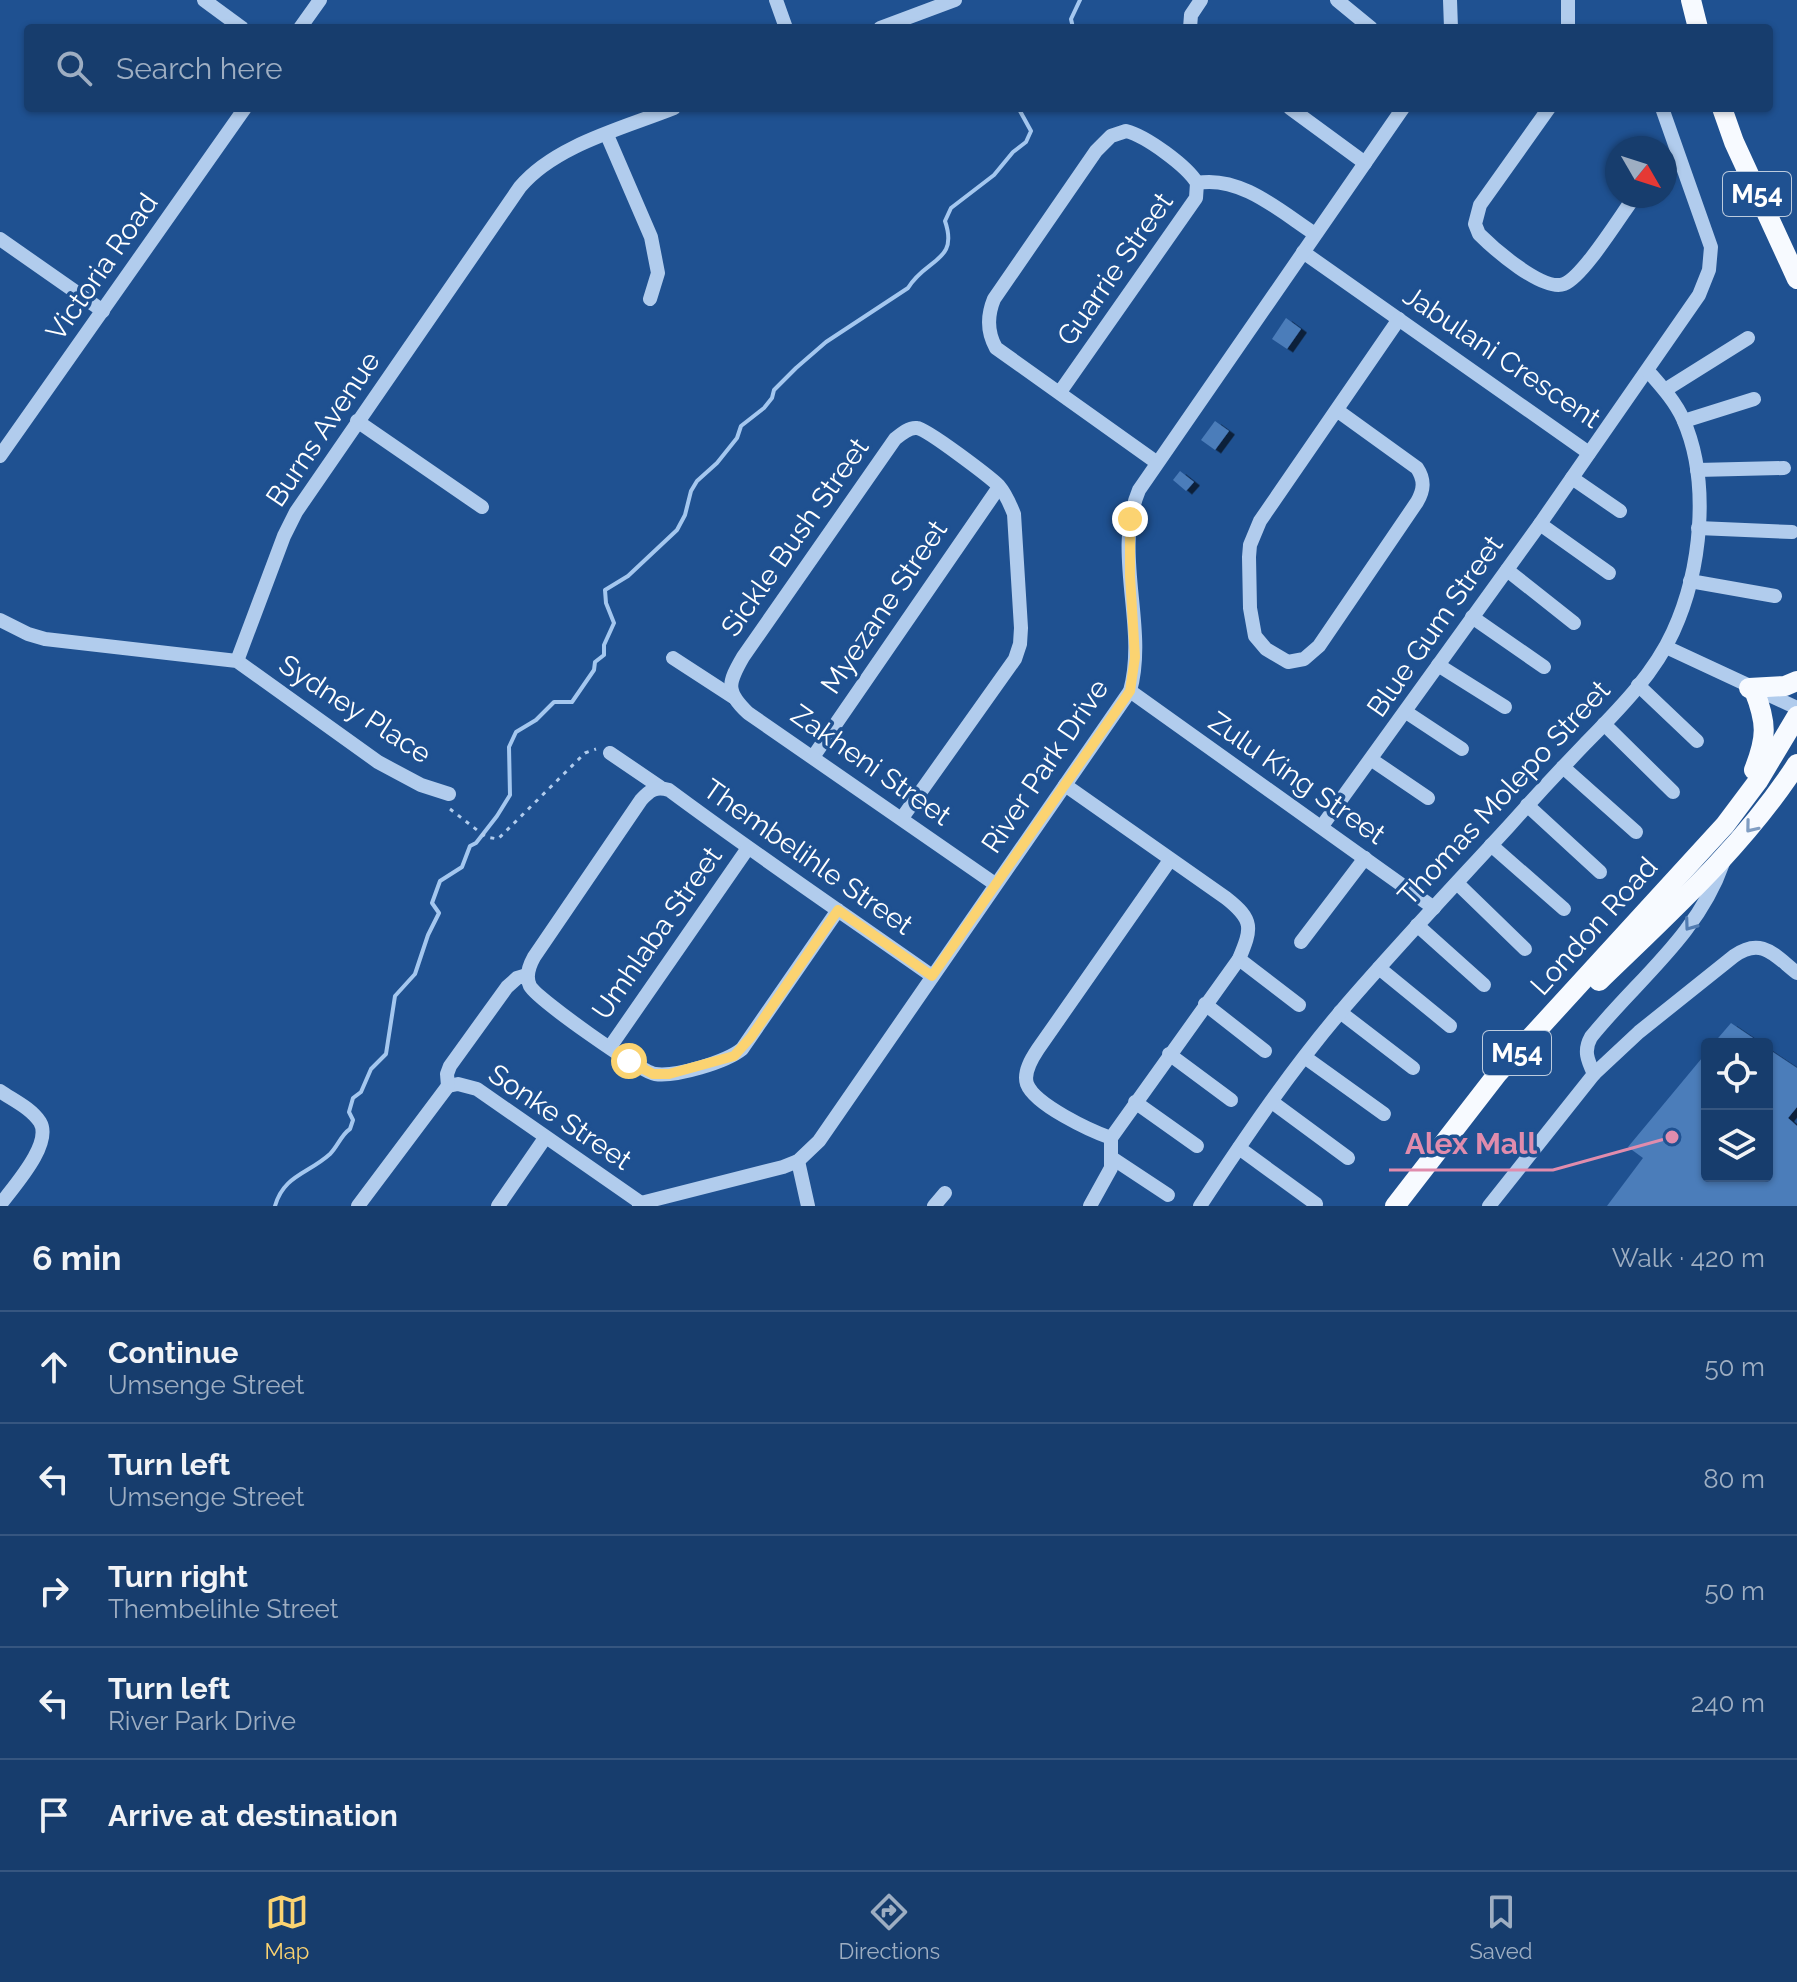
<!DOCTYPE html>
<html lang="en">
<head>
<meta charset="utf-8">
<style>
  :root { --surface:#173d6d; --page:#204472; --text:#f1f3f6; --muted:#9eaec2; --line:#365680; --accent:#fbd371 }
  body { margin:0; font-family:Raleway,sans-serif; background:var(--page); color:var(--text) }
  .controls { position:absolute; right:24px; bottom:24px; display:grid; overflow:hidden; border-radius:8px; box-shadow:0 2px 6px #0004 }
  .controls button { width:72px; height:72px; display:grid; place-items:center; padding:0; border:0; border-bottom:2px solid var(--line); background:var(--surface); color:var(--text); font:40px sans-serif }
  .compass { position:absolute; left:1605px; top:136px; width:72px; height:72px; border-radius:50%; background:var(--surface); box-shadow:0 2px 6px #0004; rotate:129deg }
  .stop { position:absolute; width:24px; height:24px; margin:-18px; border:6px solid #fbd371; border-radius:50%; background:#fff }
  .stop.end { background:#fbd371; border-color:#fff; box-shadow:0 2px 8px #0008 }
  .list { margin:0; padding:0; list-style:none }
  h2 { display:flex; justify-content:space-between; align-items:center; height:104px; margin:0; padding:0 32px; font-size:34px }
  h2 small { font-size:26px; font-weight:400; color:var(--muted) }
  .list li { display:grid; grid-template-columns:52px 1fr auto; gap:24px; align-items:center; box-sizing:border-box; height:112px; padding:0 32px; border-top:2px solid var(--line) }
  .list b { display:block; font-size:30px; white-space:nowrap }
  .list p { margin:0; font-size:26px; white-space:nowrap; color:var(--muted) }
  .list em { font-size:26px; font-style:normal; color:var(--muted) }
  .icon { flex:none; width:44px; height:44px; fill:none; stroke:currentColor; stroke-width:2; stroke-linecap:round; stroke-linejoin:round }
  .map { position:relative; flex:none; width:1797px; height:1206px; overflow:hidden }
  .search { position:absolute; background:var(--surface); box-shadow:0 2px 6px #0004; left:24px; right:24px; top:24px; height:88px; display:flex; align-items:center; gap:20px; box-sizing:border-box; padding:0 28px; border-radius:8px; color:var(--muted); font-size:30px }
  .sheet { height:664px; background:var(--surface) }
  nav { display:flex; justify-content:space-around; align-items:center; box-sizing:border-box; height:112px; border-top:2px solid var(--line); background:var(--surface); font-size:22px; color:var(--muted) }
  nav a { display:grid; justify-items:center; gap:4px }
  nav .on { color:var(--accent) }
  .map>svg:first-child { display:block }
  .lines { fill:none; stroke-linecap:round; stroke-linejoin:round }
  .stream { stroke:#a4c7ef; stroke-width:4 }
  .building { fill:#4c7dba; filter:url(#shadow) }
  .path { stroke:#b1cced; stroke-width:3; stroke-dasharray:4 6; stroke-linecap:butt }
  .minor { stroke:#b1cced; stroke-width:14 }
  .major { stroke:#f7faff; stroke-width:20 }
  .oneway { stroke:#809dc2 }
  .oneway2 { stroke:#527cb1 }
  .route { stroke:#fbd371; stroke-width:10 }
  .labels { text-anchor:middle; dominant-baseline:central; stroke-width:7; stroke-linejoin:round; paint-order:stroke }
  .shield { fill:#1f5191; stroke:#bccbde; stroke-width:2 }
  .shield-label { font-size:26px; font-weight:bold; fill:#fff }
  .street-label { font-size:28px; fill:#fff; stroke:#1f5191 }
  .leader { fill:none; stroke:#e08cad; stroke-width:3 }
  .callout-dot { fill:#e08cad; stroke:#1f5191; stroke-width:3 }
  .callout-label { font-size:30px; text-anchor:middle; font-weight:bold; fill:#e08cad; stroke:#1f5191; stroke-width:7; stroke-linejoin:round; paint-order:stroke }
</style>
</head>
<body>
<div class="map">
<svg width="1797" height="1206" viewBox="0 0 1797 1206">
  <defs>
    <filter id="shadow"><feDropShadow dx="6" dy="3.5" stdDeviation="0" flood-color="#0009"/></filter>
  </defs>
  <rect width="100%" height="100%" fill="#1f5191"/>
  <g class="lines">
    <g class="stream">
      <polyline points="1073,28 1071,19 1080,0"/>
      <path d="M275,1206c9,-31 33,-32 55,-52 8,-8 11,-19 20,-25l3,-9 -4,-8 4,-14 8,-6 10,-23 15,-15 9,-58 20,-22 13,-39 11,-22 -7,-10 8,-22 22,-14 8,-21 6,-3 21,-27 13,-21 -1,-48 7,-15 20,-12 18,-18h18l22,-32 1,-8 9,-7v-10l10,-22 -8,-20 -1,-13 23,-14 49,-46 8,-15 6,-24 6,-10 20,-18 20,-25 4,-12 23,-18 8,-10 2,-8 22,-22 30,-26 82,-54c18,-30 51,-26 37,-67l6,-13 43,-33 19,-23 13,-10 5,-11 -11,-20 7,-3"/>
    </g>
  </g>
  <g class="building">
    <polygon points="1286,318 1301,329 1287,349 1272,339"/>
    <polygon points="1215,421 1229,431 1215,450 1201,440"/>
    <polygon points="1180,471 1194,482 1186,491 1173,480"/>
    <polygon points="1731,1023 1762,1044 1713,1044"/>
    <polygon points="1767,1048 1797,1068 1797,1107 1788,1118 1797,1126 1797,1206 1607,1206 1643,1158 1628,1147 1707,1052 1707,1176 1767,1176"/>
  </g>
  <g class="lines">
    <polyline class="path" points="450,809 486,837 498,839 585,753 596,749"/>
    <g class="minor">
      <polyline points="204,0 242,28"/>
      <polyline points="776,0 786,28"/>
      <polyline points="1337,0 1371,28"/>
      <polyline points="1450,0 1451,28"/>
      <polyline points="1568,0 1568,28"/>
      <polyline points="300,28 320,0"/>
      <polyline points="880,28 955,0"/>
      <polyline points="1190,28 1191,15 1201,0"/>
      <polyline points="1290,108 1365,163"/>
      <path d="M1549,108l-69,97 -5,19 4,10c15,15 64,58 85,50 19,-7 57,-69 71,-88"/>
      <polyline points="607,135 651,237 658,273 650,299"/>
      <path d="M1197,183c44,-8 84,29 118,51"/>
      <polyline points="0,239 103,311"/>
      <polyline points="1303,252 1589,453"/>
      <polyline points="1665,390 1748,338"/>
      <path d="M1060,392l136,-194 1,-15c-10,-17 -51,-47 -71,-52l-15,5 -15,15 -102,148c-7,17 -7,33 2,49l160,114"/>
      <path d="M1338,411l79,57c8,12 7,22 0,34l-98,144 -15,13 -16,3 -22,-13 -11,-13 -5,-28 -1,-51 1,-12 10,-24 139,-202"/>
      <polyline points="357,421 482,507"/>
      <polyline points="1684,421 1754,399"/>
      <polyline points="0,456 245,108"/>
      <polyline points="1697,470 1784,468"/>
      <polyline points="1572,478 1620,511"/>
      <polyline points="1540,524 1609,573"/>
      <polyline points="1698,528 1792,532"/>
      <polyline points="1507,570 1574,623"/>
      <polyline points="1690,581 1775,596"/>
      <polyline points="1472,617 1544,667"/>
      <polyline points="0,620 28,634 45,639 237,661 378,762 421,785 449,794"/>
      <polyline points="1666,647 1797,708"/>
      <polyline points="673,658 733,697"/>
      <path d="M237,661l47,-125 12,-24 224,-325c35,-42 104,-59 154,-79"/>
      <polyline points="1438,665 1505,707"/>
      <polyline points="1638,685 1697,741"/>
      <polyline points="1130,691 1434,908"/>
      <polyline points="1406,712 1462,749"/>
      <polyline points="1604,724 1673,792"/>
      <polyline points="610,753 660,787"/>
      <polyline points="813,757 999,487"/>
      <polyline points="1372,760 1428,798"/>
      <polyline points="1563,767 1636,832"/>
      <path d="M1065,785l161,113c28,22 26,30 13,61l-128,179c-20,-7 -76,-33 -84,-54 -4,-12 5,-26 11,-35l132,-189"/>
      <polyline points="1527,805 1600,872"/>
      <path d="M902,818l113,-159 5,-15 1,-16 -7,-114c-4,-10 -8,-20 -15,-28 -9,-9 -72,-57 -82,-58 -8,-1 -16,6 -22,11l-152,218c-15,26 -18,34 5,56l247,171"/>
      <polyline points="1322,826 1540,524 1699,295 1709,270 1711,247 1662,108"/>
      <polyline points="1491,845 1564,909"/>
      <polyline points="1458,884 1525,949"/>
      <path d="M838,910l-96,139c-16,13 -66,28 -87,25 -15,-2 -118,-75 -125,-88 -5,-10 -1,-20 4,-29l107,-157c9,-10 15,-14 28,-10 86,64 175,124 263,186"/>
      <polyline points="1417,925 1484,985"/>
      <polyline points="1301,942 1365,858"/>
      <polyline points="1239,959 1299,1005"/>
      <polyline points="1379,968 1450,1026"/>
      <polyline points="1205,1004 1265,1051"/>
      <polyline points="1340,1012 1413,1068"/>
      <polyline points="610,1047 748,848"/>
      <polyline points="1169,1054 1231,1100"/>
      <polyline points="1306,1058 1384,1114"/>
      <path d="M1594,1074c-6,-13 -11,-23 -3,-37 46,-57 107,-102 132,-174"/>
      <polyline points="448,1086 458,1084 477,1089 641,1203"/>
      <polyline points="448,1086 447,1074 450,1066 507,987 517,978 527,975"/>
      <path d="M0,1091c13,9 31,17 40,31 13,22 -27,65 -40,83"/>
      <polyline points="1135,1102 1197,1146"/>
      <polyline points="1272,1102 1348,1158"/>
      <polyline points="1239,1148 1316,1204"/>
      <polyline points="1112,1158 1168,1195"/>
      <polyline points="798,1161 808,1206"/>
      <polyline points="358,1206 448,1086"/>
      <polyline points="498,1206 545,1138"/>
      <path d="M639,1206l2,-3 142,-36 15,-6 21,-20 311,-450c18,-65 -18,-137 9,-201l264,-382"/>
      <polyline points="934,1206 945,1193"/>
      <polyline points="1090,1206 1111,1168 1111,1138"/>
      <path d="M1200,1206c44,-67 90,-135 142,-196 54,-63 111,-123 167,-184 24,-27 49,-54 74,-80 33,-34 70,-70 90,-114 28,-61 38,-150 10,-213 -8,-18 -22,-33 -35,-48"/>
      <path d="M1489,1206l105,-132 45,-42 95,-76c28,-20 41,0 63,17"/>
    </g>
    <g class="major">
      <polyline points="1691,0 1698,28"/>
      <polyline points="1722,108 1734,142 1797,279"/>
      <polyline points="1749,688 1785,686 1797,681"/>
      <path d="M1754,770c13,-33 13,-47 0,-80"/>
      <path d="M1599,981c70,-68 145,-135 198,-217"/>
      <polyline points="1395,1206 1498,1073 1725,825 1758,781 1797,716"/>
    </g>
  </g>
  <defs><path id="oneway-chevron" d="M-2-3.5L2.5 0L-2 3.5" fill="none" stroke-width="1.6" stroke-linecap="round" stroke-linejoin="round" transform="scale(2)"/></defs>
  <use class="oneway" href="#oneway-chevron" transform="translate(1751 827) rotate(129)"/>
  <use class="oneway2" href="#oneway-chevron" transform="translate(1690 925) rotate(126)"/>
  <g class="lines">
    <polyline class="route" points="629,1061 653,1074 669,1074 734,1056 751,1037 838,910 932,976 1130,691 1135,657 1130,576 1130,519"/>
  </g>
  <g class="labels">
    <g class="shield">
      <rect x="1723" y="172" width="68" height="44" rx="6"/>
      <rect x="1483" y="1031" width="68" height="44" rx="6"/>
    </g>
    <g class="shield-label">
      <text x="1757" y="194">M54</text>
      <text x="1517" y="1053">M54</text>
    </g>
    <g class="street-label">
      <text transform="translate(102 267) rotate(-55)">Victoria Road</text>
      <text transform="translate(1115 269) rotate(-55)">Guarrie Street</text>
      <text transform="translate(1502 357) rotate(34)">Jabulani Crescent</text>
      <text transform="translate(323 429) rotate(-56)">Burns Avenue</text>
      <text transform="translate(795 537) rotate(-55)">Sickle Bush Street</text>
      <text transform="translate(884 607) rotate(-56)">Myezane Street</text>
      <text transform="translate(1435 626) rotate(-55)">Blue Gum Street</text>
      <text transform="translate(355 709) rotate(33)">Sydney Place</text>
      <text transform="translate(871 765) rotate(35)">Zakheni Street</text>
      <text transform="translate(1045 766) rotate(-56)">River Park Drive</text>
      <text transform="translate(1297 778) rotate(35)">Zulu King Street</text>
      <text transform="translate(1504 793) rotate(-47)">Thomas Molepo Street</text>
      <text transform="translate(808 857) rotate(35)">Thembelihle Street</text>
      <text transform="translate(1594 926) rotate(-48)">London Road</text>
      <text transform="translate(657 933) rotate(-55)">Umhlaba Street</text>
      <text transform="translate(560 1117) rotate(34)">Sonke Street</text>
    </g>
  </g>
  <path class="leader" d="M1672 1137L1553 1170H1389"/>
  <circle class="callout-dot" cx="1672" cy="1137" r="8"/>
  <g class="callout-label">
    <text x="1471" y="1154">Alex Mall</text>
  </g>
</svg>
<div class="controls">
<button><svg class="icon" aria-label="locate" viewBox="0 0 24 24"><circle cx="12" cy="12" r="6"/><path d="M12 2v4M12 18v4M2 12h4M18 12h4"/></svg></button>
<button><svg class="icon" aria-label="layers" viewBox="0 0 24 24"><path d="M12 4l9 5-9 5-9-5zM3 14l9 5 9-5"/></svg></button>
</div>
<svg class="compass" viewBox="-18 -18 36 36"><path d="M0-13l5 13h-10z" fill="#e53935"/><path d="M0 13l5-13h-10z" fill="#9eaec2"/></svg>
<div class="stop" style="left:629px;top:1061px"></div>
<div class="stop end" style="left:1130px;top:519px"></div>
<div class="search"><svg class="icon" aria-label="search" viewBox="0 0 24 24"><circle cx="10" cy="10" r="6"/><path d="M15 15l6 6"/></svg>Search here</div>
</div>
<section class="sheet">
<h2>6 min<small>Walk · 420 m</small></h2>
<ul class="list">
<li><svg class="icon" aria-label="ahead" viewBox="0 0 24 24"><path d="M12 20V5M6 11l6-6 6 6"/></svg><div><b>Continue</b><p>Umsenge Street</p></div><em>50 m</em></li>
<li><svg class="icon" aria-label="left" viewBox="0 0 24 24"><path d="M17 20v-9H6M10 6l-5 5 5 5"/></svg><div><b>Turn left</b><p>Umsenge Street</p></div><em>80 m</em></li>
<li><svg class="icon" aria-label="right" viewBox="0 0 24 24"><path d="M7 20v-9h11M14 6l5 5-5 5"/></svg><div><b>Turn right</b><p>Thembelihle Street</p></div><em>50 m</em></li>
<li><svg class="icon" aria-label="left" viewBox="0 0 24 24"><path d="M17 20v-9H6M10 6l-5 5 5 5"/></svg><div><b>Turn left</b><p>River Park Drive</p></div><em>240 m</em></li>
<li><svg class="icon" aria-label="arrive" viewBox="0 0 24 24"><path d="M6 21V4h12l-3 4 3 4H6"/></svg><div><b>Arrive at destination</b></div></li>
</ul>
</section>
<nav>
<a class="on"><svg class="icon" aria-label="map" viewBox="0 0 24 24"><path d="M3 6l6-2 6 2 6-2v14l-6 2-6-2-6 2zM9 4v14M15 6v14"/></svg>Map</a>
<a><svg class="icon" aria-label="directions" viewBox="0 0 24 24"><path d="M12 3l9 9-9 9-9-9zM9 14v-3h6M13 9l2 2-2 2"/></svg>Directions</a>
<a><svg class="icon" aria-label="saved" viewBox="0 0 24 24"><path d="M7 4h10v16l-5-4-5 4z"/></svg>Saved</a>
</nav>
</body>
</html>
